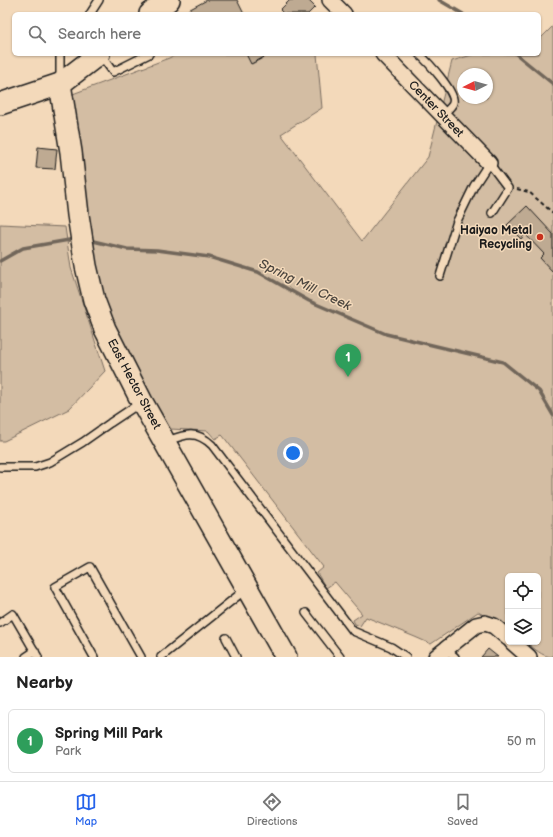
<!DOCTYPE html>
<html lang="en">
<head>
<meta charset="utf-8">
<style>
  :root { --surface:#fff; --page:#f6f6f6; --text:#222; --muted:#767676; --line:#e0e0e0; --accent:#2563eb }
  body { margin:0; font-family:"Balsamiq Sans",sans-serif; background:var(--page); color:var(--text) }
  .controls { position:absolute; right:12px; bottom:12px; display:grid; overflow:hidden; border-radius:6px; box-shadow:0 1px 3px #0004 }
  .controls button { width:36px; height:36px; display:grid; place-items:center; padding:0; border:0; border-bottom:1px solid var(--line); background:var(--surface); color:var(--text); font:20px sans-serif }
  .compass { position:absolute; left:457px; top:68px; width:36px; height:36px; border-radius:50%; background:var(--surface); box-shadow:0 1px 3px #0004; rotate:264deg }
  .you { position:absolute; left:293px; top:453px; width:14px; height:14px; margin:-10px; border:3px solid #fff; border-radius:50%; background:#1a73e8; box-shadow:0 0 0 6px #1a73e833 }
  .badge { display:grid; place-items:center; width:26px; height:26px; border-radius:50%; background:var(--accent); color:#fff; font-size:13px; font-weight:700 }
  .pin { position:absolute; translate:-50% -33px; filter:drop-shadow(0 1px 2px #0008) }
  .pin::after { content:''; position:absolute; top:21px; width:14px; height:12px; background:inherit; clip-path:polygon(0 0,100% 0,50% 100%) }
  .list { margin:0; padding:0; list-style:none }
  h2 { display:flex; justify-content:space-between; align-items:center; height:52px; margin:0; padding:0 16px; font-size:17px }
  h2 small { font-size:13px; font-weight:400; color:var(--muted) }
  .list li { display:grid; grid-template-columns:26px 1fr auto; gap:12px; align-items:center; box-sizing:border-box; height:64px; margin:0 8px 8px; padding:0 8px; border:1px solid var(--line); border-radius:6px }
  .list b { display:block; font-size:15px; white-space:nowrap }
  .list p { margin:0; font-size:13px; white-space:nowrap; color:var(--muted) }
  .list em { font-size:13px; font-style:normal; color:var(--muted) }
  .icon { flex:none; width:22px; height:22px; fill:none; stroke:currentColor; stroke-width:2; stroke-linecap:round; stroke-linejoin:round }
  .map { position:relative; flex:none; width:553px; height:657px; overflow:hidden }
  .search { position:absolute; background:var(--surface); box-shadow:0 1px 3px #0004; left:12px; right:12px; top:12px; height:44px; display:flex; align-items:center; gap:10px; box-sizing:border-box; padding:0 14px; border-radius:6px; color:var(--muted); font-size:15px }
  .sheet { height:124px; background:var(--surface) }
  nav { display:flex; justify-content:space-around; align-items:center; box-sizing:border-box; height:56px; border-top:1px solid var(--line); background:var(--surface); font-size:11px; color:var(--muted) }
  nav a { display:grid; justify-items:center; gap:2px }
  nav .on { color:var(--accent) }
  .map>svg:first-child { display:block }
  .green { fill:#d3bda3; stroke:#786c60; fill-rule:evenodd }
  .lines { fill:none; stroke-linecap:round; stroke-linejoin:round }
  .stream { stroke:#71665a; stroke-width:3.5 }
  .building { fill:#beaa92; stroke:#1c1c1c }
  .lane-casing { stroke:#1c1c1c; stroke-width:10 }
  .street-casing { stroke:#1c1c1c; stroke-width:18 }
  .secondary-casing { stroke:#1c1c1c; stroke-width:24 }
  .path { stroke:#1c1c1c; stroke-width:2; stroke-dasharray:4 3; stroke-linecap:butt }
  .lane { stroke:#f3d9ba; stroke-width:7 }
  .street { stroke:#f3d9ba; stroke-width:15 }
  .secondary { stroke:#f3d9ba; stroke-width:21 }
  .poi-dot { fill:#c8321e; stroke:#f3d9ba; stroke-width:1.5 }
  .labels { text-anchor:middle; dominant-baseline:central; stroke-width:3; stroke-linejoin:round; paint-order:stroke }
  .street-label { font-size:12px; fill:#1c1c1c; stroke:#f3d9ba }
  .poi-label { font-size:12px; font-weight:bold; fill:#1c1c1c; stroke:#f3d9ba; text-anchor:end }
  .water-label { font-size:13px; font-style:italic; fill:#4d4740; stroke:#f3d9ba }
</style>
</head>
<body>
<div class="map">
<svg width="553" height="657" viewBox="0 0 553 657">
  <rect width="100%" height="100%" fill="#f3d9ba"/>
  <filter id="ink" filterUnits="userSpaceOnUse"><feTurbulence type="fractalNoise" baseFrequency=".025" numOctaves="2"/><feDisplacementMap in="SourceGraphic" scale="8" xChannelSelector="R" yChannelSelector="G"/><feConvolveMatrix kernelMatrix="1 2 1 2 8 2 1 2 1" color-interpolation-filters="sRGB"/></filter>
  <g filter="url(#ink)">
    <g class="green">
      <path d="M553,26v631c-11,0 -19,-9 -27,-15h12v-66h-30v53l-30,-17 -47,32 -16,-7 -49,-20 -6,9 -5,-2 -2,-4 9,-6 -27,-32 -9,6 -9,-15 7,-6 -101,-131 -1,-1 -7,4 -7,-8 -38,-2 -28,-27 -37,-73 -43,-231 107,-40 8,-4h69l6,10 18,-10h47l5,54 -41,26 81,107 66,-84 24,-96 23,-7h64v-14zM463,74h24v24h-24z"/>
      <polygon points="0,224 65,227 71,268 105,371 69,409 4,441 0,441"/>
    </g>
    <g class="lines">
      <g class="stream">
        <polyline points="439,0 463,14"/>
        <polyline points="516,54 553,84"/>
        <polyline points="89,240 127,249 157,250 209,257 258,272 309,301 386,334 503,362 539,391 553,415"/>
        <polyline points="0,261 23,248 75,239"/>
      </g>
    </g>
    <g class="building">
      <polygon points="207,0 237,0 244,14 181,14"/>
      <polygon points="290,0 308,0 315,7 308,14 284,14 280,10"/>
      <polygon points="246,54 270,54 251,64"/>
      <polygon points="38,147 57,149 55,169 36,168"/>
      <polygon points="527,206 553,234 553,272 540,258 544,254 525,234 521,239 507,225"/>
      <polygon points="488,649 498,657 481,657"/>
    </g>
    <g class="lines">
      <defs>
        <g id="lane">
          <polyline points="90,14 99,0"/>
          <polyline points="100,54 113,72 149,54"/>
          <path d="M419,54c8,7 38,39 34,49 -1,4 -8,9 -11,12"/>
          <polyline points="60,80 60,54"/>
          <polyline points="440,276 457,221 474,186 489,163 508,188 492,213"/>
          <path d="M167,441c19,-7 29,-11 45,4l141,186 38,16 15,10"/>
          <polyline points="0,467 35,467 50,462 83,442 110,423 140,403"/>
          <polyline points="306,613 340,657"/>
          <polyline points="0,623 13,614 38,657"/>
          <polyline points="226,638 236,657"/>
          <polyline points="446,649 455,657"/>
          <polyline points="26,657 35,651"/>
          <polyline points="94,657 55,587 90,567 141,657"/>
          <polyline points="161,657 245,590"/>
        </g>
        <g id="street">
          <polyline points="330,0 344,14"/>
          <polyline points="383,54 489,163"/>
          <polyline points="512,642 529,657"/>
          <polyline points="436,657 476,625 485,623 494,626 508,638"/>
        </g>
        <g id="secondary">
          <polyline points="150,14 169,0"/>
          <polyline points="60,84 71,152 78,215 86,266 94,300 105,329 142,402 286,657"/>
          <polyline points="0,104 60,84 99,54"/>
        </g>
      </defs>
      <use href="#lane" class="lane-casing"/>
      <use href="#street" class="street-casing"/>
      <use href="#secondary" class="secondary-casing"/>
      <polyline class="path" points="517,189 529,192 553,213"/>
      <use href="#lane" class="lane"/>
      <use href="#street" class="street"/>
      <use href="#secondary" class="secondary"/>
    </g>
  </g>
  <circle class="poi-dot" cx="540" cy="237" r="4"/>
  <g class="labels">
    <g class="street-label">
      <text transform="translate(436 109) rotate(46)">Center Street</text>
      <text transform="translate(134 384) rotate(62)">East Hector Street</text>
    </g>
    <g class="poi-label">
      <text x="532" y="230">Haiyao Metal<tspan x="532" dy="14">Recycling</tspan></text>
    </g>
    <g class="water-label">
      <text transform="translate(305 285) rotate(26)">Spring Mill Creek</text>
    </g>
  </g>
</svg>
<div class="controls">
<button><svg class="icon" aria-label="locate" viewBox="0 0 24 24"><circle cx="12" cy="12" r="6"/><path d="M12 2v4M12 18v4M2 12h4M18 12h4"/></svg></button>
<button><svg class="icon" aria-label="layers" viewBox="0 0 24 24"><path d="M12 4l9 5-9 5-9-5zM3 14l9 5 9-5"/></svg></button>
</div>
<svg class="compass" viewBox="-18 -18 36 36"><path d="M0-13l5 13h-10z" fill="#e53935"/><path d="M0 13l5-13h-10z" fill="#767676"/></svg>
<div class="you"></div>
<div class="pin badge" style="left:348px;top:377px;background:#2e9e5b">1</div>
<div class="search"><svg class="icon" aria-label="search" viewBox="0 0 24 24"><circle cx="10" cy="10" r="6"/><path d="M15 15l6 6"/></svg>Search here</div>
</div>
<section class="sheet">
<h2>Nearby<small></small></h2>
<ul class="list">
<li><span class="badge" style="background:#2e9e5b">1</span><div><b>Spring Mill Park</b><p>Park</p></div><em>50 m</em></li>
</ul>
</section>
<nav>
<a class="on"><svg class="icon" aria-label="map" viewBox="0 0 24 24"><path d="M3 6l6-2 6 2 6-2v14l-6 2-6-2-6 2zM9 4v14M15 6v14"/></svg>Map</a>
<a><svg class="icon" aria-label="directions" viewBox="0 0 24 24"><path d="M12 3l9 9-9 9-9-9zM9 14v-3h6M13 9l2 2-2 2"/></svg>Directions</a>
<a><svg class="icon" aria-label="saved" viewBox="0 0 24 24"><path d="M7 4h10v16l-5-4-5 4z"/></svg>Saved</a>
</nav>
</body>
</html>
